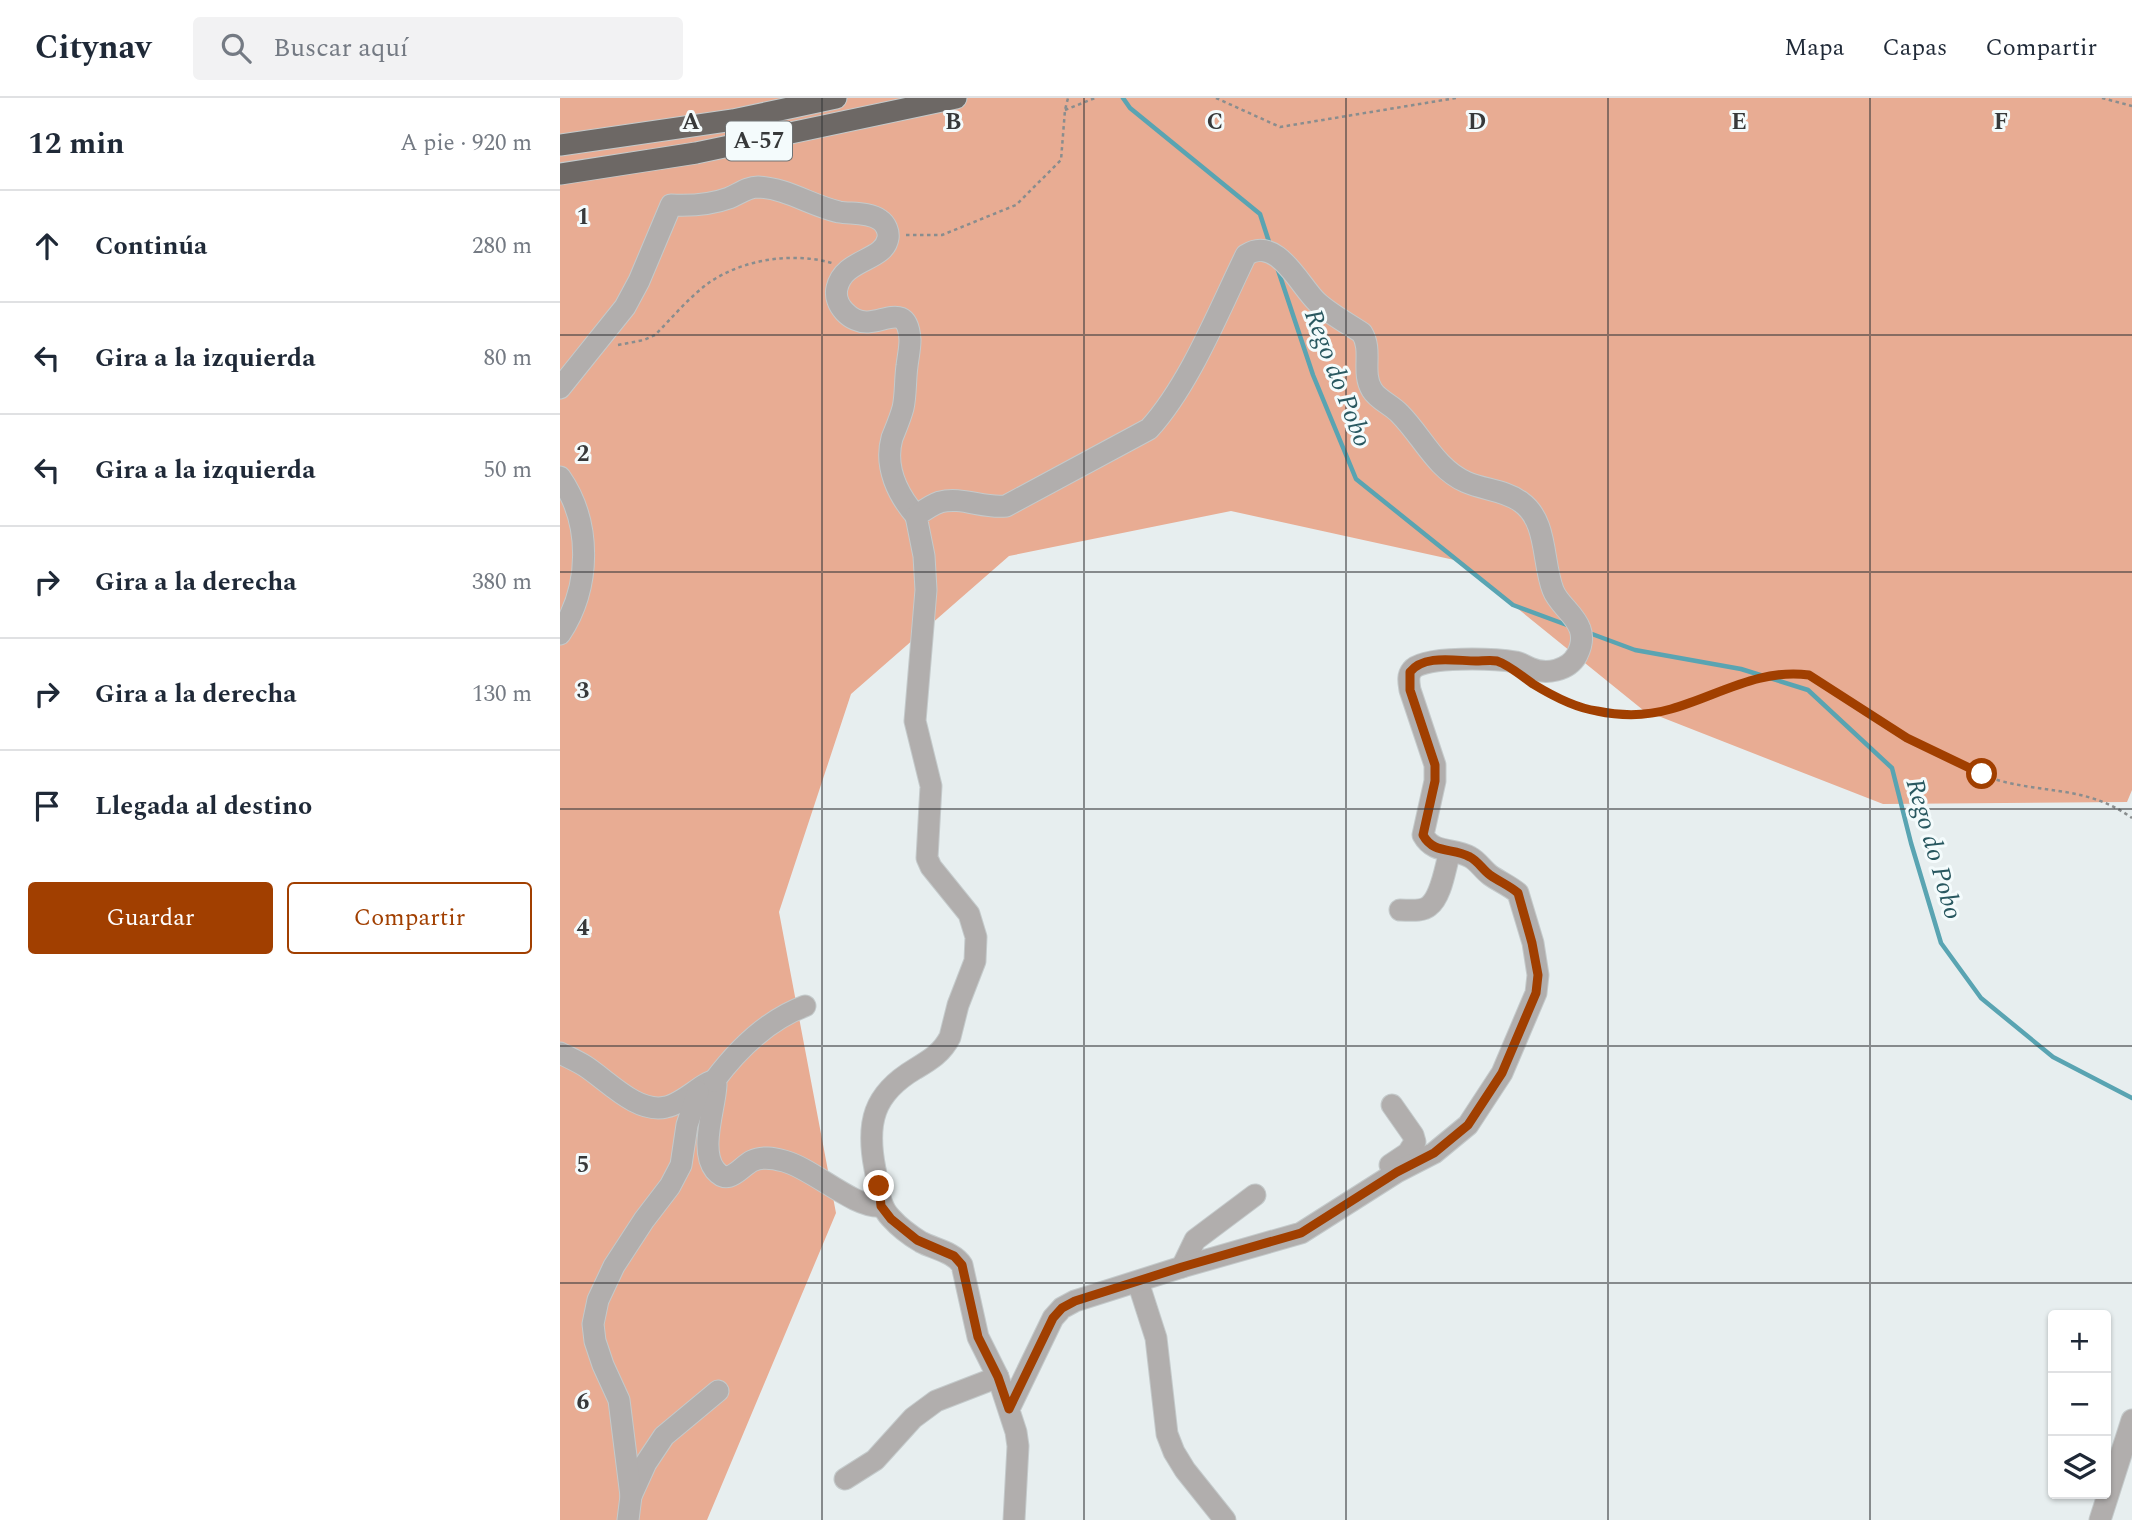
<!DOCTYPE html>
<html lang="es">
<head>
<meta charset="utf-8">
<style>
  :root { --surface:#fff; --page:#f2f2f3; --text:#1f2937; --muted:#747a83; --line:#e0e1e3; --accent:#a13f00 }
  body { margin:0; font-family:Spectral,serif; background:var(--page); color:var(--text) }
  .controls { position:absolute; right:21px; bottom:21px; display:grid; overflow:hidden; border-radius:7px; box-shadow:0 2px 5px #0004 }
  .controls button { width:63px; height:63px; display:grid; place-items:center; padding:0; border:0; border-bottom:2px solid var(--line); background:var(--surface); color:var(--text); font:35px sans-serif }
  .stop { position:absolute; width:21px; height:21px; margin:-16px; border:5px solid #a13f00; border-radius:50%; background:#fff }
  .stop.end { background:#a13f00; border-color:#fff; box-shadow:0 2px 7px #0008 }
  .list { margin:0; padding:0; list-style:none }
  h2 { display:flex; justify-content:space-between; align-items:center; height:91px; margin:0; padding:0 28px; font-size:30px }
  h2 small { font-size:23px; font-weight:400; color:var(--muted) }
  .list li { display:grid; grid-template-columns:46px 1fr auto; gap:21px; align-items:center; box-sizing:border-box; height:112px; padding:0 28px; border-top:2px solid var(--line) }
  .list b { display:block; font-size:26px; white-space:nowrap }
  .list em { font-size:23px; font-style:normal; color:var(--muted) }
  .actions { display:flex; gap:14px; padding:21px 28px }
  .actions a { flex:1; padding:16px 0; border:2px solid var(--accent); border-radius:7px; text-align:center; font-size:24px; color:var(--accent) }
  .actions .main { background:var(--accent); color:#fff }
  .icon { flex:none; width:38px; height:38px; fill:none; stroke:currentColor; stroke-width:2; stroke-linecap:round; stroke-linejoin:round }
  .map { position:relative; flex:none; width:1572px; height:1422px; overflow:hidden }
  header { display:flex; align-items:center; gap:42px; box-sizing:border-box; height:98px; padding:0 35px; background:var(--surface); border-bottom:2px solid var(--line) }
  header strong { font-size:33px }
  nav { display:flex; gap:38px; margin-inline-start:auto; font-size:24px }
  .search { width:490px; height:63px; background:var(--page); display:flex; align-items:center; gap:18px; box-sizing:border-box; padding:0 24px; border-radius:7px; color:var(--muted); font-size:26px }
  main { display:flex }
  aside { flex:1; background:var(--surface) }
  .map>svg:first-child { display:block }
  .green { fill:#e8ac93 }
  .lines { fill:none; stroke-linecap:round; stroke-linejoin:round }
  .stream { stroke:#59a4b2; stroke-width:4.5 }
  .minor-casing { stroke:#c4cacb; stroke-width:23 }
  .highway-casing { stroke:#c4cacb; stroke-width:23 }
  .path { stroke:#898d8e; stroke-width:2.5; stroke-dasharray:3.5 3.5; stroke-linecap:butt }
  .minor { stroke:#b1aead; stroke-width:21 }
  .highway { stroke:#6d6865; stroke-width:21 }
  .route { stroke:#a13f00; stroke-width:9 }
  .grid { fill:none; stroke:#37393a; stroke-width:2; stroke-opacity:0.55 }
  .labels { text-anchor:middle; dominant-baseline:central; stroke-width:6; stroke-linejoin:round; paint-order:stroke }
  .shield { fill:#f4fbfc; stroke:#707374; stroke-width:2 }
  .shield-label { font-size:23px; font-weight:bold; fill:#37393a }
  .water-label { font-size:26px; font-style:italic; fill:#295860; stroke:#f4fbfc }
  .grid-label { font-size:23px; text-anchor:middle; font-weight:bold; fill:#37393a; stroke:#f4fbfc; stroke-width:6; stroke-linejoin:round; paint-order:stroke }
</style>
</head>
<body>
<header>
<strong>Citynav</strong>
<div class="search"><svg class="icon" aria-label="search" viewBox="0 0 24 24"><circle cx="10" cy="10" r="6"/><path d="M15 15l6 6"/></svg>Buscar aquí</div>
<nav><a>Mapa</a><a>Capas</a><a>Compartir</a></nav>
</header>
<main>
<aside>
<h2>12 min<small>A pie · 920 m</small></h2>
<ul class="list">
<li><svg class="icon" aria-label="ahead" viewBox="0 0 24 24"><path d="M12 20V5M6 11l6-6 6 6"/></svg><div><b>Continúa</b></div><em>280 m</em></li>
<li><svg class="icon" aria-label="left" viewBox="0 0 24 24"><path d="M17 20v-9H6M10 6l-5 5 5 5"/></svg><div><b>Gira a la izquierda</b></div><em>80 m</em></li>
<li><svg class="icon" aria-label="left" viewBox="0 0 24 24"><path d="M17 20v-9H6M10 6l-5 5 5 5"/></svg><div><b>Gira a la izquierda</b></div><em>50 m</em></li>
<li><svg class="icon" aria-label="right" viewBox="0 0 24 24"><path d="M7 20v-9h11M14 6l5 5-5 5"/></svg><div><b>Gira a la derecha</b></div><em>380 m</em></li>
<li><svg class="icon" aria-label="right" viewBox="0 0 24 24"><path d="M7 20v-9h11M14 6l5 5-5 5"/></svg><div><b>Gira a la derecha</b></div><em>130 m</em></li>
<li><svg class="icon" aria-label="arrive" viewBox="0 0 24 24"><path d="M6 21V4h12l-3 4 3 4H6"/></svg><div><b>Llegada al destino</b></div></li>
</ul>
<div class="actions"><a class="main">Guardar</a><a>Compartir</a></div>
</aside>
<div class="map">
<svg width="1572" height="1422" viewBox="0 0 1572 1422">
  <rect width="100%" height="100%" fill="#e7eeef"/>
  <polygon class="green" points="0,0 1572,0 1572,692 1567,704 1323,706 1083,612 899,463 671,413 449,458 291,596 219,814 276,1115 147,1422 0,1422"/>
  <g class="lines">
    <g class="stream">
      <polyline points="563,0 570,10 700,116 710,147"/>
      <polyline points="717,169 753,277 796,381 953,507 1007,527"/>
      <polyline points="1032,536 1075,552 1181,571 1248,592 1332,670 1351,745 1381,845 1421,900 1493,959 1572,1000"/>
    </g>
    <defs>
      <g id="minor">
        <path d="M0,290l65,-81 14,-26 32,-76c20,1 39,0 58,-7 10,-4 18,-11 29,-11 28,1 54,19 81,25 12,2 30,0 41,8 6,4 9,12 8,18 -4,24 -44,20 -51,50 -4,17 14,35 31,34 19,-1 40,-18 42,18 0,9 -2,17 -3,26 -2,14 -1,29 -4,42 -3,11 -7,20 -11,30 -8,29 6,57 24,78"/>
        <path d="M0,379c32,46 31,110 0,157"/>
        <path d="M840,812c9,0 22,2 29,-4 13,-10 16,-39 21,-54"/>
        <path d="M0,955c8,4 17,8 25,13 22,14 52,48 81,41 17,-3 37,-25 48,-26l2,4c-1,23 -17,65 -1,85 14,17 25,-3 37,-9 10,-5 21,-3 32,0 28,7 71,48 97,45"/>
        <path d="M154,983c24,-32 53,-61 91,-75"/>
        <polyline points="830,1067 848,1055 855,1044 853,1037 832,1007"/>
        <polyline points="622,1169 635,1142 695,1097"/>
        <polyline points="578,1184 596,1240 607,1336 614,1354 625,1372 665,1422"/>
        <path d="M449,1311l44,-91 9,-10 13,-7 107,-34 119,-34 96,-61 37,-19 34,-28 34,-52 34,-80 2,-18 -5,-32 -15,-50c-8,-7 -18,-11 -28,-18 -7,-5 -12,-14 -20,-18 -17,-10 -36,-2 -47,-22l12,-54v-16l-25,-75c-1,-7 -3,-14 2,-20 11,-15 85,-11 104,-8 5,1 9,4 14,6 16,7 38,3 47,-13 4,-8 6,-18 3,-26 -5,-15 -22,-25 -27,-39 -11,-28 -5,-69 -32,-88 -16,-12 -37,-12 -55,-20 -30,-13 -44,-46 -66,-68 -8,-9 -22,-14 -28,-24 -11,-18 1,-39 -10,-57 -15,-10 -32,-19 -45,-31 -18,-17 -40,-67 -71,-47 -27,55 -56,129 -97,174l-143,77c-22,3 -45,-10 -66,-4 -9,3 -17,9 -24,14l8,40 2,34 -11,131 16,65 -4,72 4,9 38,47 7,23 -1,24 -17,44 -8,32c-8,16 -20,23 -35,32 -42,25 -49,54 -40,100 4,18 3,36 16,49 8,9 20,18 30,24 13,7 33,10 41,23l16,72 20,40 18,55 2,14 -4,74"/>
        <polyline points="285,1381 315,1362 353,1320 376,1303 438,1279"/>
        <polyline points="71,1398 86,1365 104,1338 158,1293"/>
        <polyline points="68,1422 71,1398 59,1302 43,1267 35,1243 33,1226 38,1202 54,1168 84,1122 110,1088 121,1067 127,1027 138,994"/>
        <polyline points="1540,1422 1572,1322"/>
      </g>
      <g id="highway">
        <polyline points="0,47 173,22 276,0"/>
        <polyline points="0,76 136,55 396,0"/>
      </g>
    </defs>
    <use href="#minor" class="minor-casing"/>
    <use href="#highway" class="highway-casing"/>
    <g class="path">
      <polyline points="656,0 720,29 896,0"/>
      <polyline points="1542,0 1572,8"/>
      <polyline points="505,12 535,0"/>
      <polyline points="346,137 382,137 456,107 501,62 505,12 508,0"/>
      <path d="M58,247l26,-5 11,-5c17,-17 35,-39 55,-53 34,-23 83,-30 122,-19"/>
      <path d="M985,592c16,7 32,17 49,21 81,19 138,-46 215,-36 22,11 41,28 62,41 35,22 71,42 109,58 54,22 102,8 152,44"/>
    </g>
    <use href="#minor" class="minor"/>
    <use href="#highway" class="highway"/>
  </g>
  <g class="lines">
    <path class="route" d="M319,1088l2,20 10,13 26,21 37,16 8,9 16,72 20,40 11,32 44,-91 9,-10 13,-7 107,-34 119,-34 96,-61 37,-19 34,-28 34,-52 34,-80 2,-18 -6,-32 -14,-50c-8,-7 -18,-11 -28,-18 -7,-5 -12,-14 -20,-18 -17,-10 -36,-2 -47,-22l12,-54v-16l-25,-75v-18c14,-18 46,-11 66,-11 6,0 15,-1 21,0 12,4 26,16 36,23 18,11 43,24 64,27 24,5 50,5 74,-2 46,-13 88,-41 138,-34l98,63 75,36"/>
  </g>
  <path class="grid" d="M262,0v1422M524,0v1422M786,0v1422M1048,0v1422M1310,0v1422M0,237h1572M0,474h1572M0,711h1572M0,948h1572M0,1185h1572"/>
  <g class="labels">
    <rect class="shield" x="166" y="23.5" width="66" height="39" rx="5"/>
    <g class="shield-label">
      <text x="199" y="43">A-57</text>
    </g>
    <g class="water-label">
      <text transform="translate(778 280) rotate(69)">Rego do Pobo</text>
      <text transform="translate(1374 751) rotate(74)">Rego do Pobo</text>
    </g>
  </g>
  <g class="grid-label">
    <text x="131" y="31">A</text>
    <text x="393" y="31">B</text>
    <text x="655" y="31">C</text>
    <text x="917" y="31">D</text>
    <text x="1179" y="31">E</text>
    <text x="1441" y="31">F</text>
    <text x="23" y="126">1</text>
    <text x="23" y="363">2</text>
    <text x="23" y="600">3</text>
    <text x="23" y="837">4</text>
    <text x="23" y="1074">5</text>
    <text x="23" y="1311">6</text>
  </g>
</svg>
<div class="controls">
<button>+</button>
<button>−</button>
<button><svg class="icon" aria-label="layers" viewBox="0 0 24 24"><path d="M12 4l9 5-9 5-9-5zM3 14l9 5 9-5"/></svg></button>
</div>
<div class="stop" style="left:1422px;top:676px"></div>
<div class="stop end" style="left:319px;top:1088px"></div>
</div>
</main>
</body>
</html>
